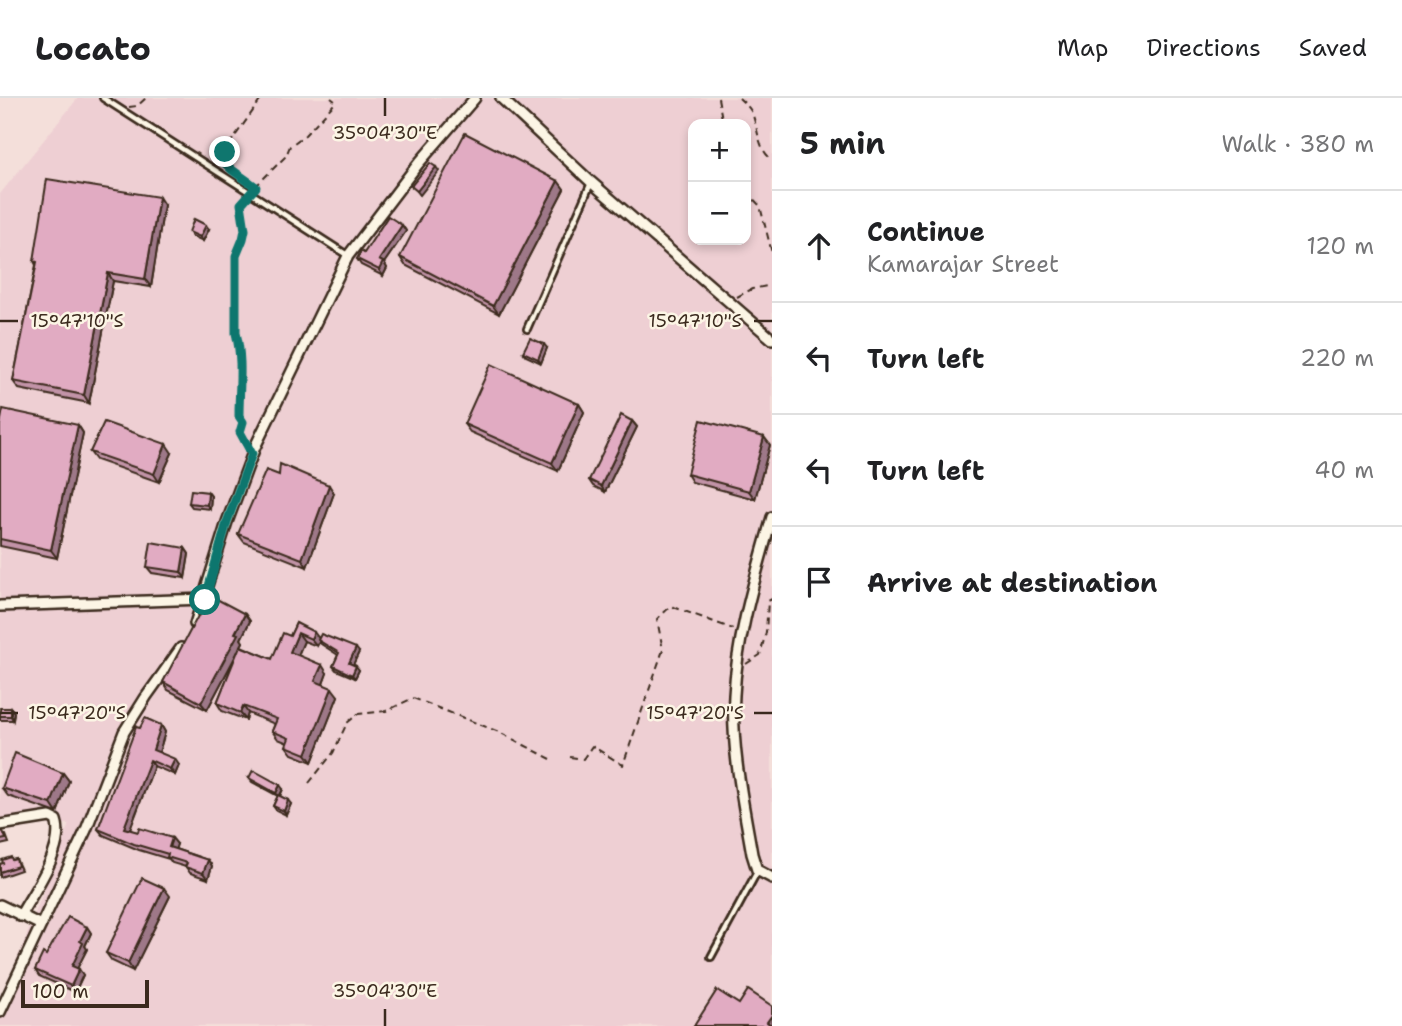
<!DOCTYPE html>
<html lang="en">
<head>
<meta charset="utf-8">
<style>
  :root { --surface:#fff; --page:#f2f2f2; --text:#202124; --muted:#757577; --line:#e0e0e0 }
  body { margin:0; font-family:"Shantell Sans",sans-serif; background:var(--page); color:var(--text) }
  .controls { position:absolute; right:21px; top:21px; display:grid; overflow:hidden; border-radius:14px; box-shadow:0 4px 10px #0003 }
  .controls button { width:63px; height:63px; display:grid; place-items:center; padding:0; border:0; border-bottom:2px solid var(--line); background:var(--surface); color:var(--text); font:35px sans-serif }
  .scale { position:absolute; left:21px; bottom:18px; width:128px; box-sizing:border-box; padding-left:7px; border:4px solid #3b2a1e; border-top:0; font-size:19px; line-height:24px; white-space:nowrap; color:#3b2a1e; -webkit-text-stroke:5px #fcf5e5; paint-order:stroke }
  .stop { position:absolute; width:21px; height:21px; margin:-16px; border:5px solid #0f766e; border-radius:50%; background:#fff }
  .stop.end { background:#0f766e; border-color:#fff; box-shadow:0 2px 7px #0008 }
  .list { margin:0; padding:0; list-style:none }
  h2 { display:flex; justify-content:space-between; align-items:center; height:91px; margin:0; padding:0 28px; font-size:30px }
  h2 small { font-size:23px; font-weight:400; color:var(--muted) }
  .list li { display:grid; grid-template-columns:46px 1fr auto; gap:21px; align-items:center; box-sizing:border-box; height:112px; padding:0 28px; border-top:2px solid var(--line) }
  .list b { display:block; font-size:26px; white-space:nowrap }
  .list p { margin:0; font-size:23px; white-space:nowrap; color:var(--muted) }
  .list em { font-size:23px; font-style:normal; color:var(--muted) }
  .icon { flex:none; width:38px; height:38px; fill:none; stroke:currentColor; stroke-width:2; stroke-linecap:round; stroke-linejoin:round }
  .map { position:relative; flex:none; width:772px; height:928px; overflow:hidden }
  header { display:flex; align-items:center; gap:42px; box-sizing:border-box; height:98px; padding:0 35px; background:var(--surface); border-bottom:2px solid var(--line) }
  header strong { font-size:33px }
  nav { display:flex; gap:38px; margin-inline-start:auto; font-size:24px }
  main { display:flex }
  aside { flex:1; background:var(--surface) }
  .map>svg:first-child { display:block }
  .built { fill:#eecfd3; fill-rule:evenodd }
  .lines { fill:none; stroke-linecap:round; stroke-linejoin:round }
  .service-casing { stroke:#3b2a1e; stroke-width:10 }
  .minor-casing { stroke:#3b2a1e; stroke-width:14 }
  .path { stroke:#3b2a1e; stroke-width:2; stroke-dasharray:7 5; stroke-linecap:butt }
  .service { stroke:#fcf5e5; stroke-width:4.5 }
  .minor { stroke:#fcf5e5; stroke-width:9 }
  .wall { fill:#c293a7; stroke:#3b2a1e; stroke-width:2 }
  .shaded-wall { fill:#9e7888; stroke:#3b2a1e; stroke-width:2 }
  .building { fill:#e1abc2; stroke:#3b2a1e; stroke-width:2 }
  .route { stroke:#0f766e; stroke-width:9 }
  .ticks { fill:none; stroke:#3b2a1e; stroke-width:2.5 }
  .ticks-label { font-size:18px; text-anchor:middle; fill:#3b2a1e; stroke:#fcf5e5; stroke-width:5; stroke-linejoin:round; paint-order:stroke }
</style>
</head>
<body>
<header>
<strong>Locato</strong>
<nav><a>Map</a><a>Directions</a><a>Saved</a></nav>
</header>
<main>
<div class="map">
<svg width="772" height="928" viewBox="0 0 772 928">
  <rect width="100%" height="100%" fill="#f4dfda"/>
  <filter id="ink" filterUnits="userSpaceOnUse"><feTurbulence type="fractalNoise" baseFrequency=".0143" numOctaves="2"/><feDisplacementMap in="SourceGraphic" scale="14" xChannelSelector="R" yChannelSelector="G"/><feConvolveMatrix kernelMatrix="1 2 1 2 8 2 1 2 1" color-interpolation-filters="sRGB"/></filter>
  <g filter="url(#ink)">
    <path class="built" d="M78,0h694v928h-772v-21l69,-181 -69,2v-632zM693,26h53v116h-53z"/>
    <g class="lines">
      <defs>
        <g id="service">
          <polyline points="103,0 347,157"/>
          <polyline points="527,231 591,85"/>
          <polyline points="711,859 757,774"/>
        </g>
        <g id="minor">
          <polyline points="501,0 591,84 772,241"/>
          <path d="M772,419c-16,58 -35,118 -38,178 -3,52 9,107 18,159l5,16 15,8"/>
          <polyline points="0,508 205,501"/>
          <polyline points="195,526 227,424 255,349 348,158 418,66 475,0"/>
          <path d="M0,727l50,-8 6,3c10,28 -23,72 -36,96"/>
          <polyline points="0,807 41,827"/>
          <polyline points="0,914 86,732 124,634 146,599 181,550"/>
        </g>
      </defs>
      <use href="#service" class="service-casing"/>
      <use href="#minor" class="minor-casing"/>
      <g class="path">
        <polyline points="718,0 723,26"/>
        <path d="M739,0c4,4 9,8 12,13 7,14 7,41 21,48"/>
        <polyline points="129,9 137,8 146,0"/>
        <polyline points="255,89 286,58 290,48 305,37 336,4 331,0"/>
        <polyline points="256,89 232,72 222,62 231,44 262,0"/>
        <polyline points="746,93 760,108 772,155"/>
        <polyline points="737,199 752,191 772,187"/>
        <polyline points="246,348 240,334 243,324 239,318 241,270 238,261 239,246 236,235 236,164 245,132 241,106 247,99"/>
        <polyline points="746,566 760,557 766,534 768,503 772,501"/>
        <polyline points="570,659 583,661 592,648 623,667 663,552 657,521 671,508 733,531"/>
        <polyline points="309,685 333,655 347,625 358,616 386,613 413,600 499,634 551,661"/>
      </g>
      <use href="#service" class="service"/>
      <use href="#minor" class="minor"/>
    </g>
    <g class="wall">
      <polygon points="558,83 564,91 499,216 405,167 400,159"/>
      <polygon points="164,107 151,189 113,183 89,305 19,291 13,283 36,167 34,163"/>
      <polygon points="402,127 406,133 384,165 387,170 383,178 361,167 357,161 364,155"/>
      <polygon points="209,131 203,143 192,138 189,134"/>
      <polygon points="547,250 541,265 526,258 523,254"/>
      <polygon points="579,306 584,314 558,373 470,334 464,326"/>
      <polygon points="632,323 637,329 605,394 593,388 589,382"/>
      <polygon points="0,327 78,327 83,335 57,460 0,448"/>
      <polygon points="764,339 770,347 755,401 692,384 687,376"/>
      <polygon points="90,354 172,355 159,384 96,362"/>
      <polygon points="279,377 334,395 307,469 244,444 238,436"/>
      <polygon points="208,394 211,398 210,411 192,409 189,405"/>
      <polygon points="185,450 189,456 185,480 152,475 147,469"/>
      <polygon points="245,516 250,523 241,541 243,544 241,548 272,561 290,538 296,525 319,540 359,554 353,566 359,572 355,580 336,572 333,568 338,557 321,546 319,544 317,548 304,543 298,557 327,575 323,586 338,598 312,664 292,656 286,648 288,645 278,641 272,633 275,626 248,615 246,622 222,613 217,605 237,555 207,612 168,592 163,584 200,517"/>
      <polygon points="0,610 11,610 14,614 13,622 0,622"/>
      <polygon points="161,627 165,634 159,654 179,667 175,677 154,668 130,732 177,746 175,751 208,762 212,768 208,781 190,775 186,769 172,765 169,761 139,752 103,737 98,731 140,630"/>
      <polygon points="63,675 69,683 57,715 8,698 2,690"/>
      <polygon points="249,680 283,691 280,698 291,706 286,717 276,712 273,708 278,698 252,684"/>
      <polygon points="0,734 6,737 9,745 0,747"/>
      <polygon points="16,761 21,772 0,779 0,766"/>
      <polygon points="170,798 133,873 112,863 106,855"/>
      <polygon points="87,829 91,835 85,848 87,851 77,870 83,877 75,894 39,878 35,872 46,857"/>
    </g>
    <g class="shaded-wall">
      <polygon points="436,69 439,73 420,97 417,93"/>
      <polygon points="558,83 564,91 499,216 493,208"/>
      <polygon points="159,99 164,107 151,189 145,181"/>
      <polygon points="206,127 209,131 203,143 200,139"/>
      <polygon points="402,127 406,133 384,165 387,170 383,178 379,172 379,162"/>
      <polygon points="108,175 113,183 89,305 84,297"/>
      <polygon points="544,246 547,250 541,265 538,261"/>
      <polygon points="579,306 584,314 558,373 552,365"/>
      <polygon points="632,323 637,329 605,394 601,388"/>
      <polygon points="78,327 83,335 57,460 51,452"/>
      <polygon points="764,339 770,347 755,401 749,393"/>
      <polygon points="166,346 172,355 159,384 154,376"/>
      <polygon points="329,387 334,395 307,469 302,461"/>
      <polygon points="208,394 211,398 210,411 207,407"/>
      <polygon points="185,450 189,456 185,480 181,474"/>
      <polygon points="245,516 250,523 241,541 243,544 207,612 201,605"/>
      <polygon points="314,534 320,542 317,548 311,541"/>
      <polygon points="298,535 304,543 296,562 290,554"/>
      <polygon points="356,550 359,554 352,569 349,565"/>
      <polygon points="322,567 327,575 321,591 315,583"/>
      <polygon points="356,568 359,572 355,580 352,577"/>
      <polygon points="332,590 338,598 312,664 306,656"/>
      <polygon points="243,608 248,615 246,622 240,615"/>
      <polygon points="11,610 14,614 13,622 11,618"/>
      <polygon points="161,627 165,634 158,658 153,652"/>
      <polygon points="175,661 179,667 175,677 170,671"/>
      <polygon points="150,662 154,668 128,736 124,730"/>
      <polygon points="63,675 69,683 57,715 51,706"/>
      <polygon points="280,687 283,691 279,699 276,695"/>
      <polygon points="288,702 291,706 286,717 284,713"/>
      <polygon points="172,740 177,746 174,756 169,749"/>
      <polygon points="208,762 212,768 208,781 203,775"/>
      <polygon points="164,790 170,798 133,873 128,865"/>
      <polygon points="87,829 91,835 85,848 87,851 76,873 72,868 80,843"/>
      <polygon points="79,871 83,877 75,894 71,888"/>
      <polygon points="772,917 772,928 767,924"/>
    </g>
    <g class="building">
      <polygon points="465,35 558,83 493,208 400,159"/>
      <polygon points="430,65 436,69 417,93 411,88"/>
      <polygon points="47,81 159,99 145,181 108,175 84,297 13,283 37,164 34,163"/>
      <polygon points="388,118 402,127 379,162 383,164 379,172 357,161 361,153 364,155"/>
      <polygon points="194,121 206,127 200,139 189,134"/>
      <polygon points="530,240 544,246 538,261 523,254"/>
      <polygon points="491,266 579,306 552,365 464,326"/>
      <polygon points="3,311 78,327 51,452 0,441 0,327"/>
      <polygon points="621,317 632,323 601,388 589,382"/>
      <polygon points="701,322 764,339 749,393 687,376"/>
      <polygon points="104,324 166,346 154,376 90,354"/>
      <polygon points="280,366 329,387 302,461 238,436 266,372 279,377"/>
      <polygon points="191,392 208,394 207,407 189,405"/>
      <polygon points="151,444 185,450 181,474 147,469"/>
      <polygon points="211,498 245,516 235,535 238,536 201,605 163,584 199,516 200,517"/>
      <polygon points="296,525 314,534 311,541 298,535 290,554 322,567 315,583 332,590 306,656 286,648 289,640 272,633 277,621 243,608 240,615 217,605 240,548 272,561 283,535 290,538"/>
      <polygon points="321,536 356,550 349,565 356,568 352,577 333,568 339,555 318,542"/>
      <rect x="0" y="610" width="11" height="8"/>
      <polygon points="145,620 161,627 153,652 175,661 170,671 150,662 124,730 138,734 139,730 172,740 169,749 208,762 203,775 185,769 187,765 167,759 168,756 134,746 98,731 136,629 140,630"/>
      <polygon points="15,655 63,675 51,706 2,690"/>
      <polygon points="253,672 280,687 276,695 249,680"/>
      <polygon points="278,697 288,702 284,713 273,708"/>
      <polygon points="3,733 6,741 0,742 0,734"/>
      <polygon points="11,759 12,762 16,761 18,768 0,774 0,766 3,765 2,762"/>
      <polygon points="142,780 164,790 128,865 106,855"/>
      <polygon points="68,819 87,829 80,843 83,845 72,868 79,871 71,888 35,872 43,855 46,857"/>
      <polygon points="717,892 739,906 748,892 772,908 772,917 767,924 772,928 694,928"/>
    </g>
  </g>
  <g class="lines" filter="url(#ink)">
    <path class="route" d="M205,502l22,-78 25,-68 -12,-22 3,-10 -4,-6c0,-28 4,-56 -3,-83v-77l7,-17 2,-9 -4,-26 15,-17 -24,-17 -10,-10 3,-8"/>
  </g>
  <path class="ticks" d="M385,0v18M0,223h18M754,223h18M0,615h18M754,615h18M385,911v17"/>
  <g class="ticks-label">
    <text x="385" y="41">35°04'30"E</text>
    <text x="77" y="229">15°47'10"S</text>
    <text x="695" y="229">15°47'10"S</text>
    <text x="77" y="621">15°47'20"S</text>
    <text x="695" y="621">15°47'20"S</text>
    <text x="385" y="899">35°04'30"E</text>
  </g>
</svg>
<div class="controls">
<button>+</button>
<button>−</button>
</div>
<div class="scale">100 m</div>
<div class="stop" style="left:205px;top:502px"></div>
<div class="stop end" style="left:225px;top:54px"></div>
</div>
<aside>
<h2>5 min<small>Walk · 380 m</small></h2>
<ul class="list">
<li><svg class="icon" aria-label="ahead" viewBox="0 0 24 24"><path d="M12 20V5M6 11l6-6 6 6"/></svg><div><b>Continue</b><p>Kamarajar Street</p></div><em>120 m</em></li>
<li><svg class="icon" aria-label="left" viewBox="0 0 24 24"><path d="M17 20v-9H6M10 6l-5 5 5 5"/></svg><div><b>Turn left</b></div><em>220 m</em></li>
<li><svg class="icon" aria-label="left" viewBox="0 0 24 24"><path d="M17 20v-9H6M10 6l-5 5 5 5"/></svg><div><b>Turn left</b></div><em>40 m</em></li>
<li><svg class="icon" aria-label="arrive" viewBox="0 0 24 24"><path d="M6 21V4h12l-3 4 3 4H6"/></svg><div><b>Arrive at destination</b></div></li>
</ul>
</aside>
</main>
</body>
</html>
